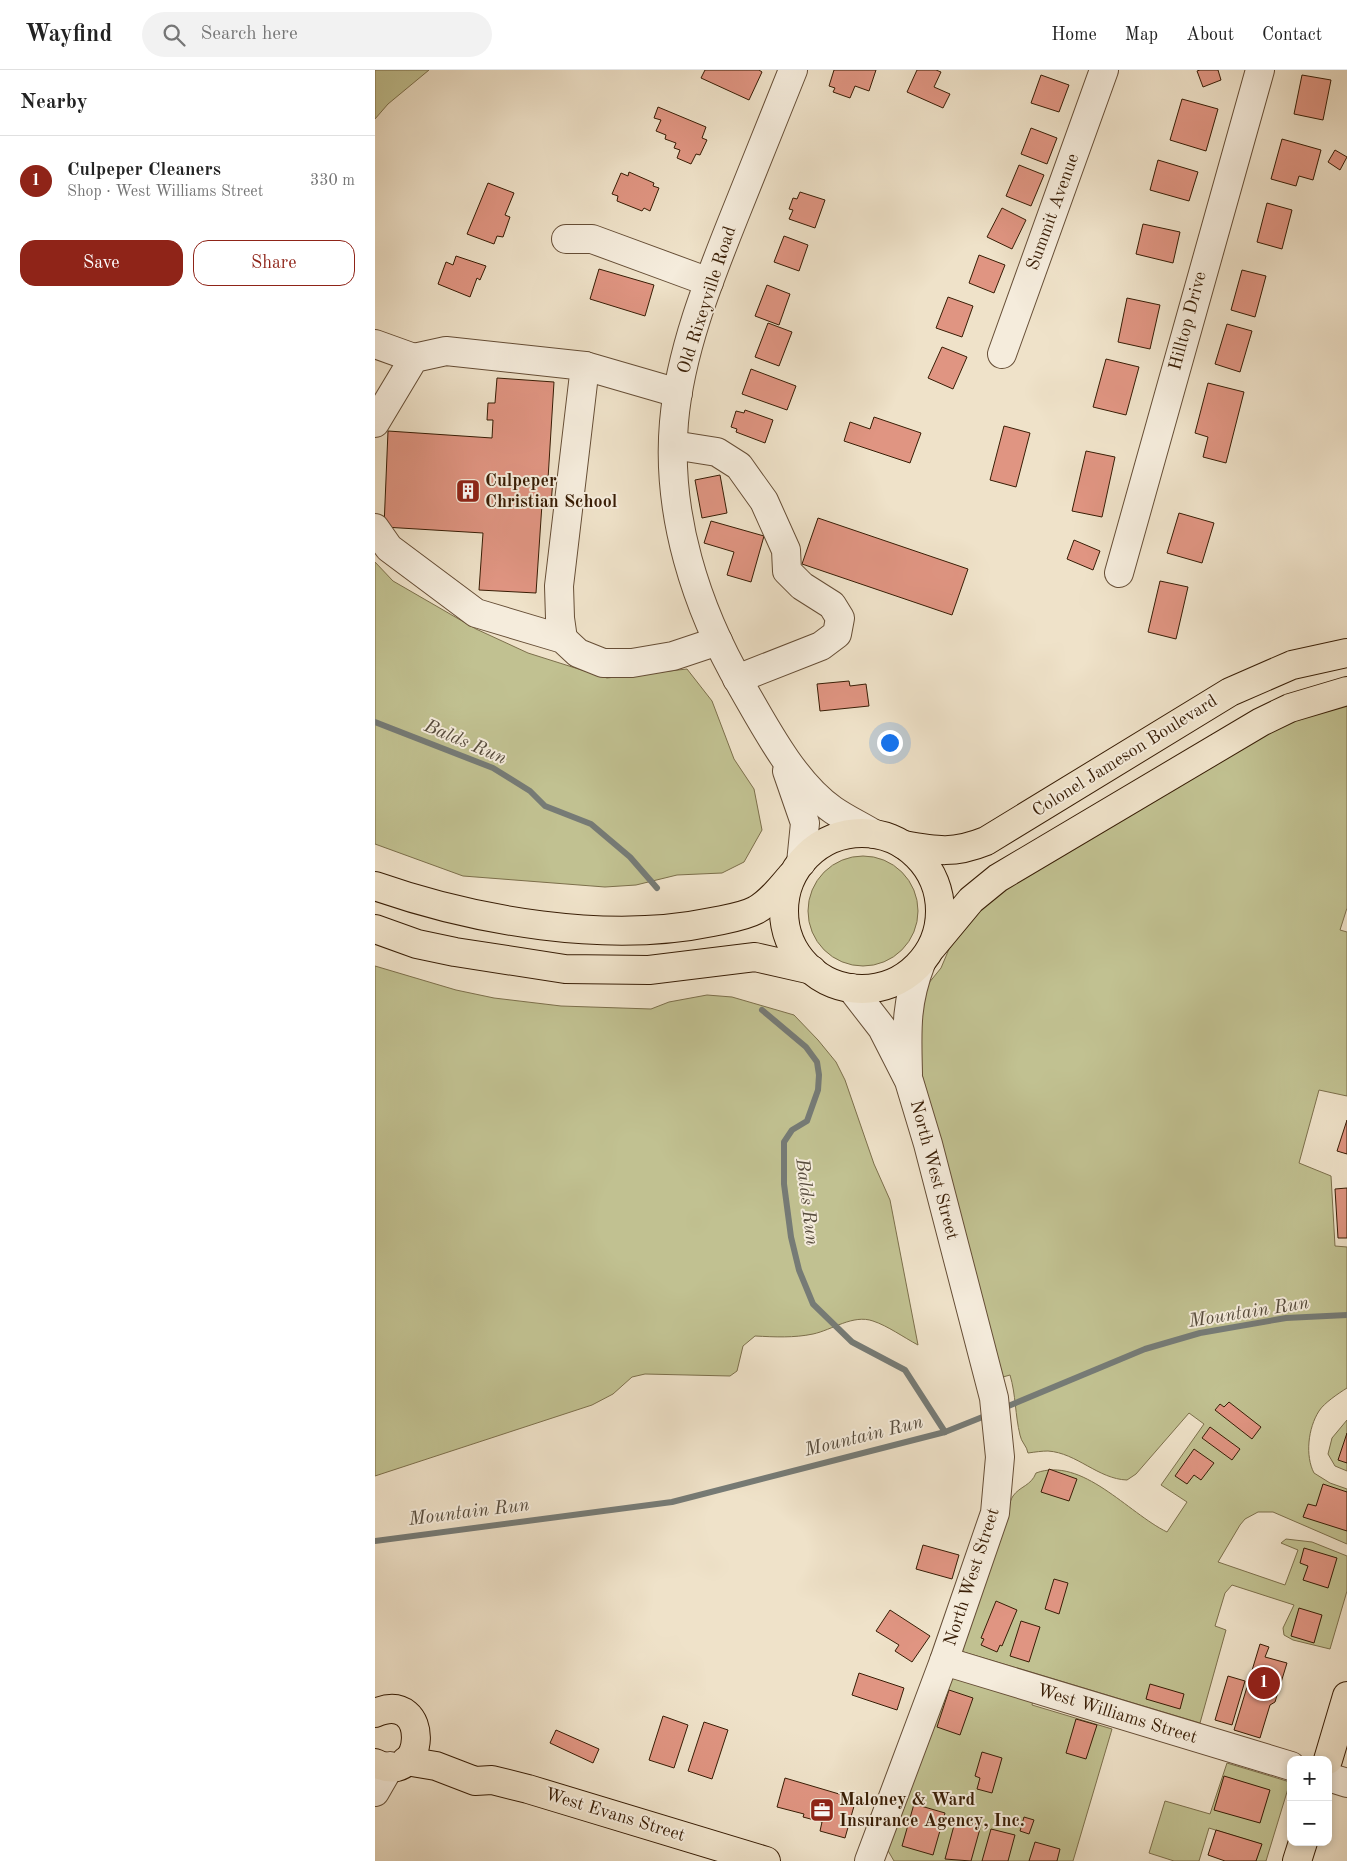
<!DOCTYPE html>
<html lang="en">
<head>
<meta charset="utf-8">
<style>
  :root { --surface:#fff; --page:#f2f2f2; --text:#222; --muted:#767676; --line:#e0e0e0; --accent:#8f2418 }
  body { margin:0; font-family:"Old Standard TT",serif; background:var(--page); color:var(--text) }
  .controls { position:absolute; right:15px; bottom:15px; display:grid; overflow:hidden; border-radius:10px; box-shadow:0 2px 8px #0003 }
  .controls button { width:45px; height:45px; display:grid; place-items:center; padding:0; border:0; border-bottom:1px solid var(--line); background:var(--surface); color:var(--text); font:25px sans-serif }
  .you { position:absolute; left:514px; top:672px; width:18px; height:18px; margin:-12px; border:4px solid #fff; border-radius:50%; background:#1a73e8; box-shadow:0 0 0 8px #1a73e833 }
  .badge { display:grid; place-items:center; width:32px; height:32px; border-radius:50%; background:var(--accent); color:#fff; font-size:16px; font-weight:700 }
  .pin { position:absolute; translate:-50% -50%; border:2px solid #fff; box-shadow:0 1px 5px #0006 }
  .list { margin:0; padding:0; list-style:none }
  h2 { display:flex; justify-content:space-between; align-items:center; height:65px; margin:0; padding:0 20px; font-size:21px }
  h2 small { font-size:16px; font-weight:400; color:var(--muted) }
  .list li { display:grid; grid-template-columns:32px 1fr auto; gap:15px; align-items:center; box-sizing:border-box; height:90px; padding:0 20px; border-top:1px solid var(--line) }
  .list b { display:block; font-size:19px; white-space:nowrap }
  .list p { margin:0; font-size:16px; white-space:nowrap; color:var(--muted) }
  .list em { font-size:16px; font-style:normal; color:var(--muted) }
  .actions { display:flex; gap:10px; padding:15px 20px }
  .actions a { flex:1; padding:11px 0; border:1px solid var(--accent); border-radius:15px; text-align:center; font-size:18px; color:var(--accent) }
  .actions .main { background:var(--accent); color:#fff }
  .icon { flex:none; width:28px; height:28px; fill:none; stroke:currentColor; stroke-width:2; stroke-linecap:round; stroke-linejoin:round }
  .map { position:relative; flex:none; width:972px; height:1791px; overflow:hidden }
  header { display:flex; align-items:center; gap:30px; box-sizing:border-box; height:70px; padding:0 25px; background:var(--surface); border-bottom:1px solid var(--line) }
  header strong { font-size:24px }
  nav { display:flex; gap:28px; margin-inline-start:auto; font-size:18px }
  .search { width:350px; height:45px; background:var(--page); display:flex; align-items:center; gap:12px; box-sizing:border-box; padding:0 18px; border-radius:28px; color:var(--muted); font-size:19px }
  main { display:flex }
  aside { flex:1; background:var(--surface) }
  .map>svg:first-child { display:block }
  .green { fill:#c1c191; stroke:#7c6f4b }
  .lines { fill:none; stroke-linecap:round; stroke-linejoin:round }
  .stream { stroke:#767b76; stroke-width:6 }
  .building { fill:#e09582; stroke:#381d05 }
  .minor-casing { stroke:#664e36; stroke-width:30 }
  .major-casing { stroke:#381d05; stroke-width:30 }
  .minor { stroke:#f5ecdc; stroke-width:28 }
  .major { stroke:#efe2c9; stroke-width:28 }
  .labels { text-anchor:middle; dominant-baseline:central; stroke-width:4; stroke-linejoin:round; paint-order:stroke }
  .street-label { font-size:18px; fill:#381d05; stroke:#f5ecdc }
  .poi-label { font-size:18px; font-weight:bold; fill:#381d05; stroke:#f5ecdc; text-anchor:start }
  .water-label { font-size:19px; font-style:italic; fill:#574c3d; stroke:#f5ecdc }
</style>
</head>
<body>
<header>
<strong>Wayfind</strong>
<div class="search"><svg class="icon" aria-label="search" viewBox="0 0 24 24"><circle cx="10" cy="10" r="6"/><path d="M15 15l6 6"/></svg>Search here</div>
<nav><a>Home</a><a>Map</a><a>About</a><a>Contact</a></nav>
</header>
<main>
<aside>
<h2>Nearby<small></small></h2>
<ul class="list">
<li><span class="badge">1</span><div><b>Culpeper Cleaners</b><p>Shop · West Williams Street</p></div><em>330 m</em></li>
</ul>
<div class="actions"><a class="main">Save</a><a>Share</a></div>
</aside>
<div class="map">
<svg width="972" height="1791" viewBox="0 0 972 1791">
  <rect width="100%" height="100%" fill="#efe2c9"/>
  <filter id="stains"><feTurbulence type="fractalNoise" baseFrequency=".004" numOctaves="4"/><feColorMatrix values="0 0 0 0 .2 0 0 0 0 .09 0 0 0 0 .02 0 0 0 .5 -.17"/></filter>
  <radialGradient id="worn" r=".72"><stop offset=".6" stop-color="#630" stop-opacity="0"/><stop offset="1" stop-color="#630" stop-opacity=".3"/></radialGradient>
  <g class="green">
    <polygon points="0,0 54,0 13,34 0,49"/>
    <polygon points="0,492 18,511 101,559 153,583 232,608 312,599 337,631 359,689 379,719 387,760 369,792 347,803 302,805 261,815 230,817 88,806 0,774"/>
    <path d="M972,632v206l-7,22 7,2v164l-28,-6 -20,73 32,13 4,70 12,1v141c-8,5 -23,15 -28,23 -11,17 -14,45 -5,62l16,10 17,6v55l-74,-32h-15l-13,7 -5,6 -22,37 67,23 13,-35 -17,-7 5,-4 26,3 35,14v35l-17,58 -37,-9 -9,-5 -1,-7 11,-23 -62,-20 -7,8 -10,33 11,4 -26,93 -243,-73 50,-134c2,-6 2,-14 6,-20 7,-10 18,-10 23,-23 46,-17 92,40 131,59l20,-30 -26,-17 43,-61 -15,-11 -53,61 -9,6c-29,-1 -50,-27 -79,-29 -6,0 -13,1 -20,2 -1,-7 -7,-11 -8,-18 -5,-20 -4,-40 -10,-60l-7,2 -81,-302 -3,-17 5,-69 17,-21 11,-26 12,-16 30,-30 280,-167 28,-13z"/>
    <circle cx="488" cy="841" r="55"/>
    <path d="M0,896l81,24 38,8 67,8 90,3 18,-7 38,-7 25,2 62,18 24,25 18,22 9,18 29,84 16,36 28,145c-15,-8 -30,-19 -45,-24 -20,-7 -41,9 -60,13 -19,4 -38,3 -58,2l-12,10 -6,25 -7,5 -85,-2 -13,3 -19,17 -21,11 -217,71z"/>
    <polygon points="972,1350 972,1401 960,1396 953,1384 957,1368"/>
    <polygon points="572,1604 658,1630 657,1635 737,1659 698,1791 519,1791 512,1779"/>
    <polygon points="852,1693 915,1712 891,1791 881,1791 886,1774 834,1758 824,1791 799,1791 774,1783 790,1731 835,1744"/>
  </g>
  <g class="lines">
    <g class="stream">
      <polyline points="0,652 118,698 155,721 170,736 216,754 255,787 282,818"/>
      <polyline points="387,940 431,977 442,992 444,1005 443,1020 432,1051 417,1060 409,1072 409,1114 416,1167 424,1200 438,1234 477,1272 530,1300 570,1362"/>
      <polyline points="626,1339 770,1279 825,1263 911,1248 972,1245"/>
      <polyline points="0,1471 297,1432 570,1362 615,1344"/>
    </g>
  </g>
  <g class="building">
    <polygon points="330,0 384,0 387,2 374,30 326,8"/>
    <polygon points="459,0 501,0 494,21 480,16 475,28 458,22 460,18 454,16"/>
    <polygon points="542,0 561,0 566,2 559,17 575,24 568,38 532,22"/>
    <polygon points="825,0 843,0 846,10 828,17 822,1"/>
    <polygon points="666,5 694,15 684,42 656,33"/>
    <polygon points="927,5 956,10 948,50 919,44"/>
    <polygon points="807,29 843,39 831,81 795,70"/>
    <polygon points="283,37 331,57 327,68 332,70 325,85 321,84 316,94 302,88 305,80 299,78 301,73 290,69 291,65 281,61 286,50 279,48"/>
    <polygon points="656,58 682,68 672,94 646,84"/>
    <polygon points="907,69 946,80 938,110 924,106 921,116 896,109"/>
    <polygon points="960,80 972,87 965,100 953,92"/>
    <polygon points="783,90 823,102 814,131 775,120"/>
    <polygon points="644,95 669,105 656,136 631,126"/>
    <polygon points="254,102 279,113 278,116 284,118 275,141 269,138 267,141 242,131 243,126 237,124 246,103 253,106"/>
    <polygon points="113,113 139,123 130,145 135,147 128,167 122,166 119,174 92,164"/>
    <polygon points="425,122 450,130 440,158 414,149 418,140 414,139 418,128 422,129"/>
    <polygon points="892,133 917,140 907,179 882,172"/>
    <polygon points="627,138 651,150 637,179 612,167"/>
    <polygon points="768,154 805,162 798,193 761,184"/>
    <polygon points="409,166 433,175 424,201 399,192"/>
    <polygon points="604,185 630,195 619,223 594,213"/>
    <polygon points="81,186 111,196 105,210 102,208 95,227 63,214 71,192 78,195"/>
    <polygon points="224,199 279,215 270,246 215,229"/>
    <polygon points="867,200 891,206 880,247 856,240"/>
    <polygon points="392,215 415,224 404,255 380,246"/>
    <polygon points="573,227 598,236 587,267 561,258"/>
    <polygon points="752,228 785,235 775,279 743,272"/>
    <polygon points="393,253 417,262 404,296 380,287"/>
    <polygon points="852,254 877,261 865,302 840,294"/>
    <polygon points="567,277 592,287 578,319 553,308"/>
    <polygon points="731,289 764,297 751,345 718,337"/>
    <polygon points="376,299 421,316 412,340 367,324"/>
    <polygon points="122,308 179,312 173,409 178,409 176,434 167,434 161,523 104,520 108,463 9,457 13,361 117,368 118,350 112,350 113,333 120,333"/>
    <polygon points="833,313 869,322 851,393 828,387 833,367 820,363"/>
    <polygon points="370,340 398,350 390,373 361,362 362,359 356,357 361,341 369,343"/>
    <polygon points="499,347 546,363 535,393 469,371 475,352 495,359"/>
    <polygon points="629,356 655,363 641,417 615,410"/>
    <polygon points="711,381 740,387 727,447 697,441"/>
    <polygon points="345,405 352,443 327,448 320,410"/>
    <polygon points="804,443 839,453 827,493 792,483"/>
    <polygon points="443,448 593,499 577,545 427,494"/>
    <polygon points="336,451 389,466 376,512 352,505 359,482 329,473"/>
    <polygon points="699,470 725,481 718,500 692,489"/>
    <polygon points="785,511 813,517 801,569 773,562"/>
    <polygon points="474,611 475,616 491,614 494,636 445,641 442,614"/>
    <polygon points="972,1050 972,1084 962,1081"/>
    <polygon points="972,1118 972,1168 963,1168 960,1119"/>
    <polygon points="854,1332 886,1357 877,1369 840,1340 845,1334 849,1337"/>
    <polygon points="835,1357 865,1379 857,1390 827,1368"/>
    <polygon points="972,1363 972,1393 963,1390"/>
    <polygon points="819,1379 839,1393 826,1410 819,1405 812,1414 800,1406"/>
    <polygon points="674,1399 702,1409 694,1431 666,1422"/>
    <polygon points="948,1414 972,1422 972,1461 928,1447 933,1434 941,1436"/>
    <polygon points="548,1475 584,1485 577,1509 541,1499"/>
    <polygon points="929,1478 962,1488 953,1518 928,1510 933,1496 925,1493"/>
    <polygon points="679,1509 693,1513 684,1544 670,1539"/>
    <polygon points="621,1531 642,1540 627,1576 625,1575 622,1582 606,1575 609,1569 606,1568"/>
    <polygon points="924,1538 947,1545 939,1573 916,1566"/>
    <polygon points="515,1540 555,1566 537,1592 520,1581 524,1575 501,1561"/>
    <polygon points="646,1551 665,1557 654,1592 635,1586"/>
    <polygon points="885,1574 894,1577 890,1587 912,1593 900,1632 895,1635 885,1668 859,1660"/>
    <polygon points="484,1603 529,1618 522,1640 477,1625"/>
    <polygon points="853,1606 870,1611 857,1655 840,1650"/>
    <polygon points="775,1614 809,1624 805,1639 771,1629"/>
    <polygon points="574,1620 598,1628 585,1665 562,1657"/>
    <polygon points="288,1646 313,1655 299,1698 274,1690"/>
    <polygon points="701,1649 722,1655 711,1689 691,1683"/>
    <polygon points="329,1652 353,1660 337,1709 313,1701"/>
    <polygon points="181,1660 224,1679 218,1693 175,1673"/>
    <polygon points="607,1682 627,1688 617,1723 602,1719 605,1708 600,1706"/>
    <polygon points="849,1706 895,1720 885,1753 839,1740"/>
    <polygon points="410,1708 481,1729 470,1768 445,1761 447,1752 428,1747 429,1744 402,1737"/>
    <polygon points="539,1734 570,1743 558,1785 527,1776"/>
    <polygon points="649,1747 659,1750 654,1764 645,1761"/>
    <polygon points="581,1748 606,1755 596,1791 570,1789"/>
    <polygon points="616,1759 640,1765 633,1791 607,1791"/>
    <polygon points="841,1760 887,1774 881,1791 850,1791 833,1785"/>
    <polygon points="660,1772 685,1779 682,1791 654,1791"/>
  </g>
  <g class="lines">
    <defs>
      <g id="minor">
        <path d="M418,0c-20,49 -39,98 -59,147 -26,65 -54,135 -60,205 -8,92 22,186 68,265 23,40 52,96 91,123 13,9 28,16 41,24"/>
        <polyline points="191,169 217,169 334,212"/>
        <polyline points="0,274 39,288"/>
        <polyline points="627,284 729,0"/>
        <polyline points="210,296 303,323"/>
        <polyline points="0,353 39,288 71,281 210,296 184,516 185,548 188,569"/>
        <polyline points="298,375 342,382 364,396 389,431 411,480 412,501 427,516 457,535 465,548 462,564 446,576 362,609"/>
        <polyline points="0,458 14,478 101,543 188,569 203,583 228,593 257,593 298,586 343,571"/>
        <polyline points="744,503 885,0"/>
        <polyline points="412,701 430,753 426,793"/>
        <polyline points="476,918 507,958 534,1011 553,1074 619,1328 625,1387 620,1443 569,1591 494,1791"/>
        <path d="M533,1004c-1,-42 -3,-70 13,-111"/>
        <polyline points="569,1591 916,1696"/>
        <polyline points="953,1707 972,1713"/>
        <polyline points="0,1722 15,1696"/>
      </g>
      <g id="major">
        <circle cx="487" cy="841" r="78"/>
        <path d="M529,775c33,6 50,9 82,-4l244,-149 62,-27 55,-12"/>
        <path d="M0,816c100,35 232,58 337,36 14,-3 31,-5 44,-12 14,-8 25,-22 35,-34"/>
        <polyline points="0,859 42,874 80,882 190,899 274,900 380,887 437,900"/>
        <polyline points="557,877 596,830 623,808 886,652 915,638 972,621"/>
        <path d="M0,1643c57,-25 52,77 0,50"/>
        <polyline points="953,1690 972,1626"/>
        <polyline points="31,1691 61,1696 100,1711 117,1710 153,1719 391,1791"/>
        <polyline points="922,1791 928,1772"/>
      </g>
    </defs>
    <use href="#minor" class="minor-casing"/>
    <use href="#major" class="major-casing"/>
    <use href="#minor" class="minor"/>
    <use href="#major" class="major"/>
  </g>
  <defs>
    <symbol id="building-square" viewBox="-11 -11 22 22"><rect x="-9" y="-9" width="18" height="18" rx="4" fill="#8f2418" stroke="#f5ecdc"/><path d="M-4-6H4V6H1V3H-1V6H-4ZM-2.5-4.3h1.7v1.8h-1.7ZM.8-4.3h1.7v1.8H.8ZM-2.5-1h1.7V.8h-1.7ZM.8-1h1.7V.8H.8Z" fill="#fff"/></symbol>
    <symbol id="office-square" viewBox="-11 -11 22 22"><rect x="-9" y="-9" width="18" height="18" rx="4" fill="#8f2418" stroke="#f5ecdc"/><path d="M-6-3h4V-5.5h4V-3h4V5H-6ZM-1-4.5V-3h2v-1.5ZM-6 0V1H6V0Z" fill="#fff"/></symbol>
  </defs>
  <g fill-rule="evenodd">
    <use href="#building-square" x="79" y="407" width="28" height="28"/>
    <use href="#office-square" x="433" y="1726" width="28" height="28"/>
  </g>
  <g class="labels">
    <g class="street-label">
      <text transform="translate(678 142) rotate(-70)">Summit Avenue</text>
      <text transform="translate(332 230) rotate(-72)">Old Rixeyville Road</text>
      <text transform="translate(813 251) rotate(-75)">Hilltop Drive</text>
      <text transform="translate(750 686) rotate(-32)">Colonel Jameson Boulevard</text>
      <text transform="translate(559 1100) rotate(75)">North West Street</text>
      <text transform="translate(597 1507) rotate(-72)">North West Street</text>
      <text transform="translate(742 1644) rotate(17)">West Williams Street</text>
      <text transform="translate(240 1745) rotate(17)">West Evans Street</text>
    </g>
    <g class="poi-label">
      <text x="110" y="411">Culpeper<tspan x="110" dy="21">Christian School</tspan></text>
      <text x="464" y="1730">Maloney &amp; Ward<tspan x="464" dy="21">Insurance Agency, Inc.</tspan></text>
    </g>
    <g class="water-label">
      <text transform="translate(90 673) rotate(23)">Balds Run</text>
      <text transform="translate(431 1132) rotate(83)">Balds Run</text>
      <text transform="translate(874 1243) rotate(-9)">Mountain Run</text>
      <text transform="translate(489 1367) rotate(-14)">Mountain Run</text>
      <text transform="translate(94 1443) rotate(-7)">Mountain Run</text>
    </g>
  </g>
  <rect width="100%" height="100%" filter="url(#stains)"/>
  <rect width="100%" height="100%" fill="url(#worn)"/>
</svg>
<div class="controls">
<button>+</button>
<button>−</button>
</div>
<div class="you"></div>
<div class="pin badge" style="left:889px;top:1613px">1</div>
</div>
</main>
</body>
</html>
